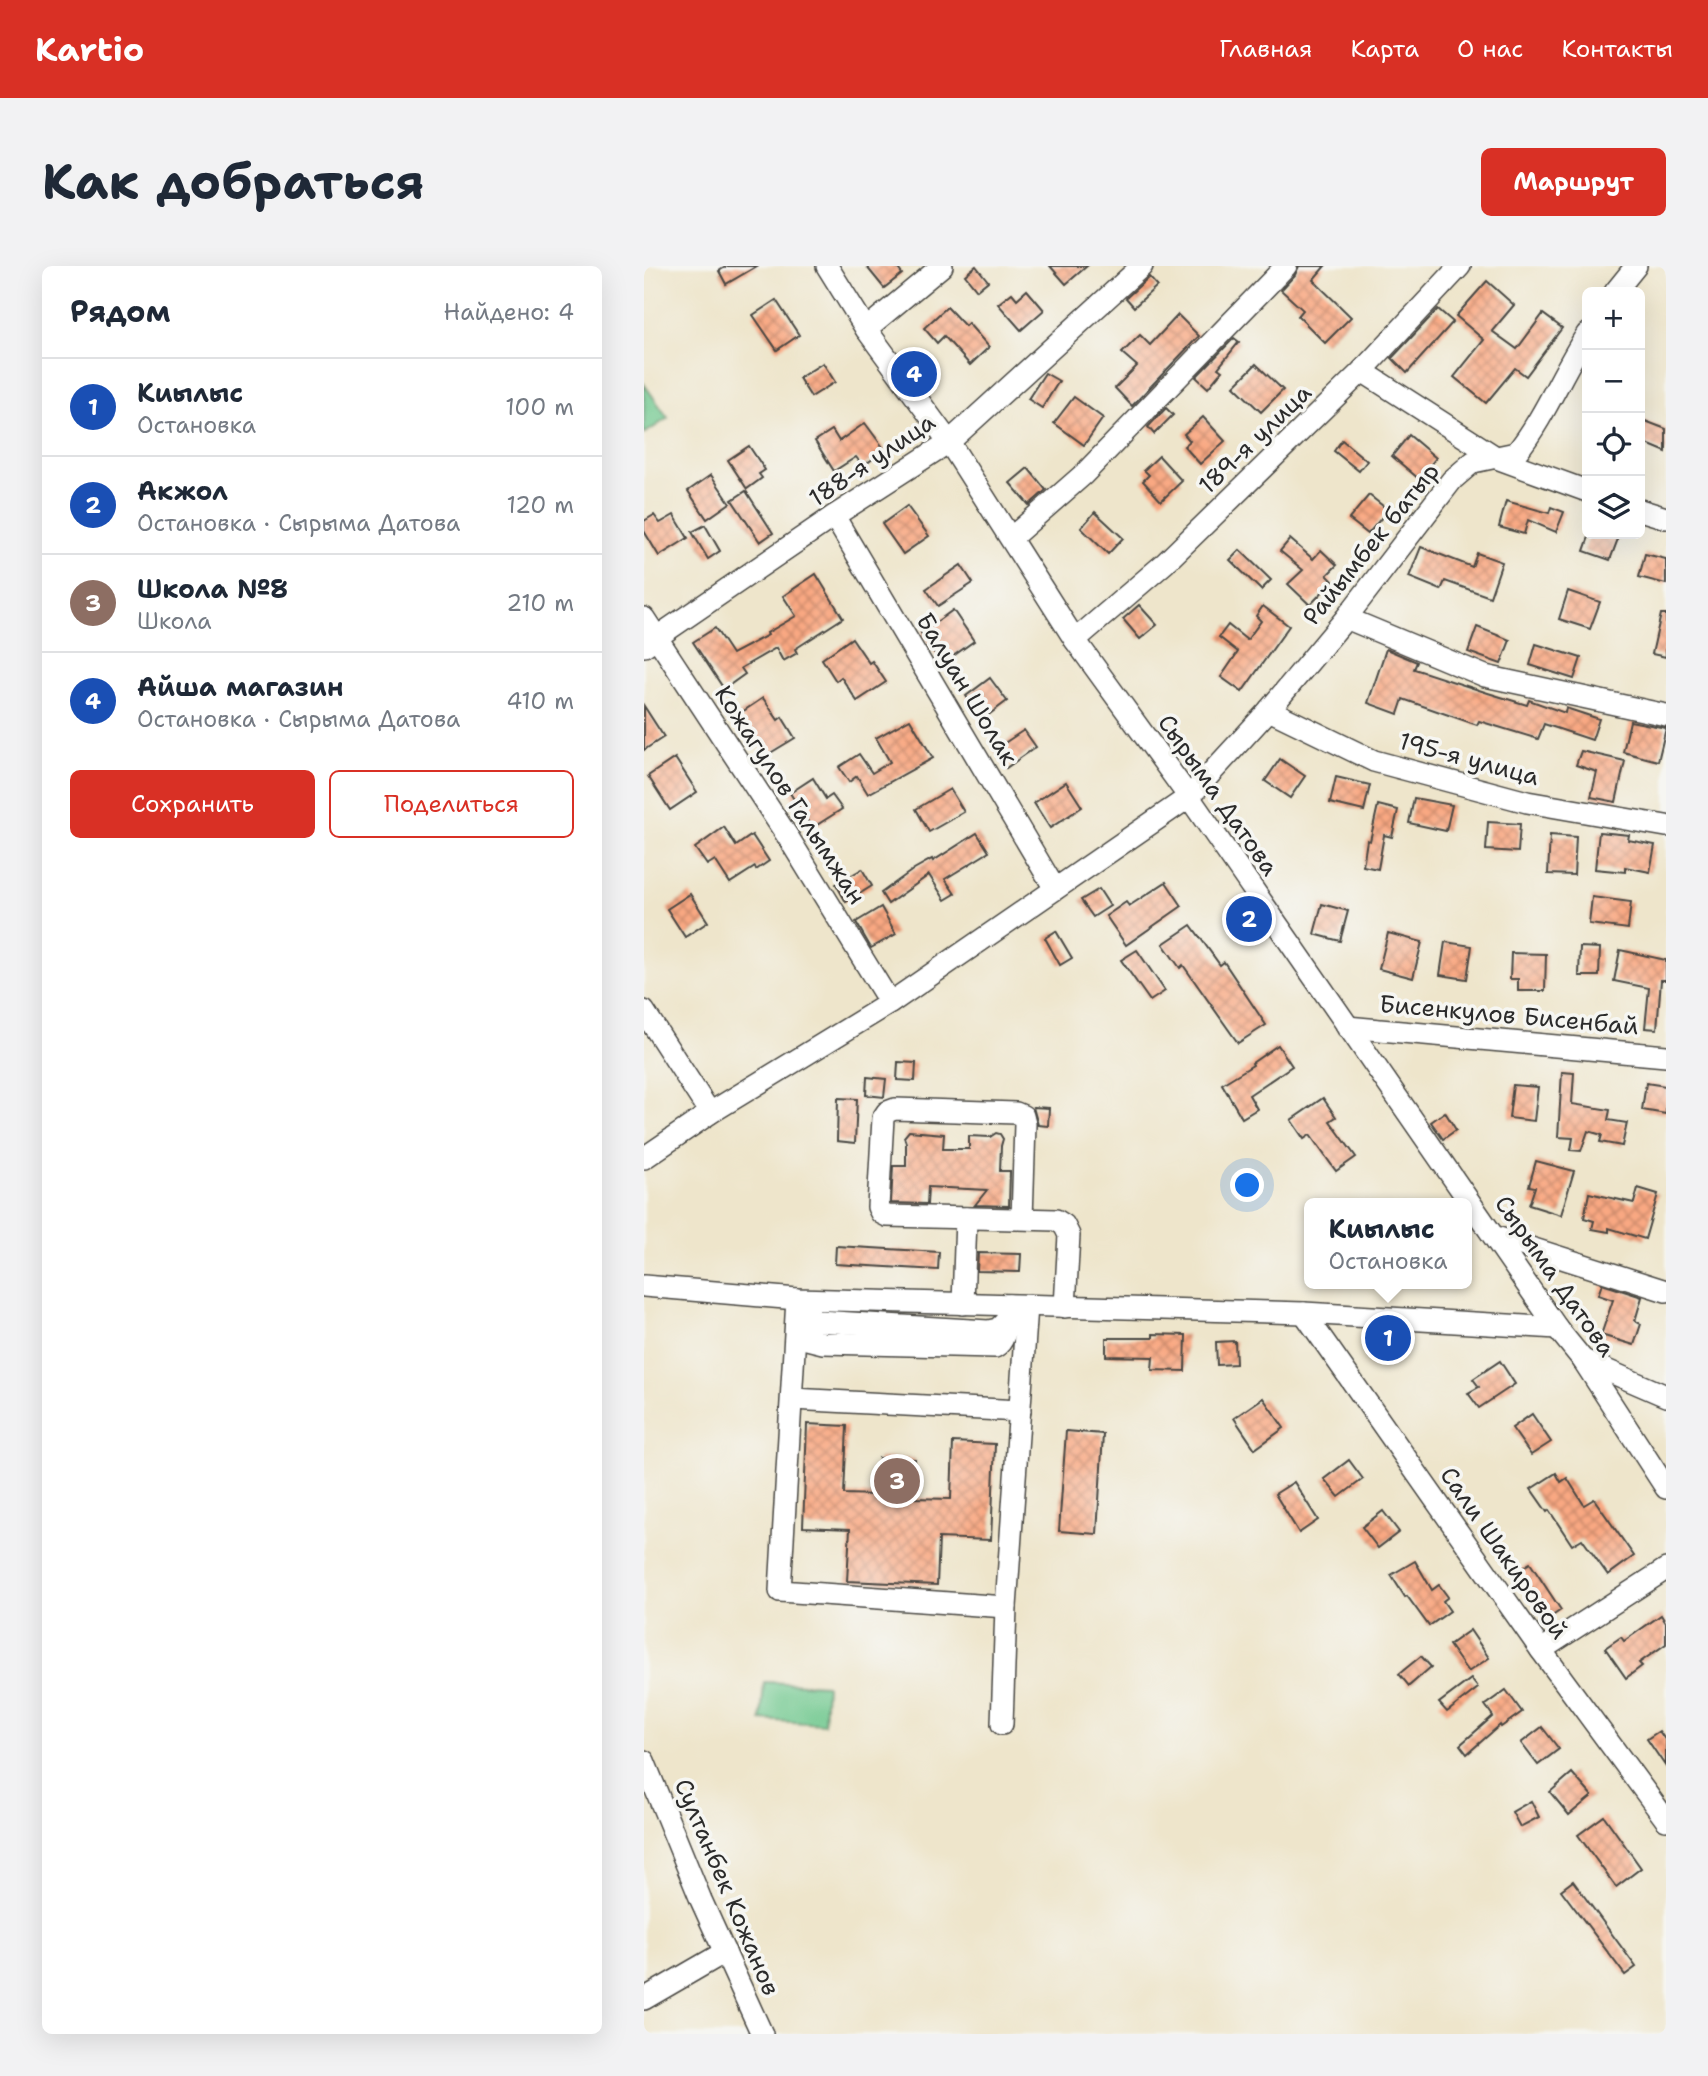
<!DOCTYPE html>
<html lang="ru">
<head>
<meta charset="utf-8">
<style>
  :root { --surface:#fff; --page:#f2f2f3; --text:#1f2937; --muted:#747a83; --line:#e0e1e3; --accent:#d93025 }
  body { margin:0; font-family:"Shantell Sans",sans-serif; background:var(--page); color:var(--text) }
  .controls { position:absolute; right:21px; top:21px; display:grid; overflow:hidden; border-radius:10px; box-shadow:0 7px 28px #0002 }
  .controls button { width:63px; height:63px; display:grid; place-items:center; padding:0; border:0; border-bottom:2px solid var(--line); background:var(--surface); color:var(--text); font:35px sans-serif }
  .you { position:absolute; left:604px; top:920px; width:24px; height:24px; margin:-18px; border:5px solid #fff; border-radius:50%; background:#1a73e8; box-shadow:0 0 0 10px #1a73e833 }
  .badge { display:grid; place-items:center; width:46px; height:46px; border-radius:50%; background:var(--accent); color:#fff; font-size:23px; font-weight:700 }
  .pin { position:absolute; translate:-50% -50%; border:4px solid #fff; box-shadow:0 2px 7px #0006 }
  .popup { position:absolute; left:660px; top:932px; width:168px; height:91px; box-sizing:border-box; display:grid; place-content:center; border-radius:10px; background:var(--surface); filter:drop-shadow(0 2px 5px #0005); font-size:23px; white-space:nowrap; color:var(--muted) }
  .popup b { font-size:26px; color:var(--text) }
  .popup::after { content:''; position:absolute; left:50%; top:100%; margin-left:-14px; border:14px solid transparent; border-top-color:var(--surface) }
  .list { margin:0; padding:0; list-style:none }
  h2 { display:flex; justify-content:space-between; align-items:center; height:91px; margin:0; padding:0 28px; font-size:30px }
  h2 small { font-size:23px; font-weight:400; color:var(--muted) }
  .list li { display:grid; grid-template-columns:46px 1fr auto; gap:21px; align-items:center; box-sizing:border-box; height:98px; padding:0 28px; border-top:2px solid var(--line) }
  .list b { display:block; font-size:26px; white-space:nowrap }
  .list p { margin:0; font-size:23px; white-space:nowrap; color:var(--muted) }
  .list em { font-size:23px; font-style:normal; color:var(--muted) }
  .actions { display:flex; gap:14px; padding:21px 28px }
  .actions a { flex:1; padding:16px 0; border:2px solid var(--accent); border-radius:10px; text-align:center; font-size:24px; color:var(--accent) }
  .actions .main { background:var(--accent); color:#fff }
  .icon { flex:none; width:38px; height:38px; fill:none; stroke:currentColor; stroke-width:2; stroke-linecap:round; stroke-linejoin:round }
  .map { position:relative; flex:none; width:1022px; height:1768px; overflow:hidden; border-radius:10px }
  header { display:flex; align-items:center; gap:42px; box-sizing:border-box; height:98px; padding:0 35px; background:var(--accent); color:#fff }
  header strong { font-size:33px }
  nav { display:flex; gap:38px; margin-inline-start:auto; font-size:24px }
  .intro { display:flex; align-items:center; justify-content:space-between; box-sizing:border-box; height:168px; padding:0 42px }
  h1 { margin:0; font-size:49px }
  .button { padding:18px 32px; border-radius:10px; background:var(--accent); color:#fff; font-size:24px; font-weight:700 }
  main { display:flex; gap:42px; padding:0 42px }
  aside { flex:1; background:var(--surface); border-radius:10px; box-shadow:0 7px 28px #0002 }
  .map>svg:first-child { display:block }
  .green { fill:#70c88e; stroke:#4e7a5c; stroke-width:2 }
  .building { fill:url(#building-cross-hatch) }
  .lines { fill:none; stroke-linecap:round; stroke-linejoin:round }
  .minor-casing { stroke:#484743; stroke-width:24 }
  .minor { stroke:#fff; stroke-width:21 }
  .labels { text-anchor:middle; dominant-baseline:central; stroke-width:7; stroke-linejoin:round; paint-order:stroke }
  .street-label { font-size:24px; fill:#2b2b2b; stroke:#f6f6f2 }
</style>
</head>
<body>
<header>
<strong>Kartio</strong>
<nav><a>Главная</a><a>Карта</a><a>О нас</a><a>Контакты</a></nav>
</header>
<div class="intro"><h1>Как добраться</h1><a class="button">Маршрут</a></div>
<main>
<aside>
<h2>Рядом<small>Найдено: 4</small></h2>
<ul class="list">
<li><span class="badge" style="background:#1a4fb4">1</span><div><b>Киылыс</b><p>Остановка</p></div><em>100 m</em></li>
<li><span class="badge" style="background:#1a4fb4">2</span><div><b>Акжол</b><p>Остановка · Сырыма Датова</p></div><em>120 m</em></li>
<li><span class="badge" style="background:#8d6e63">3</span><div><b>Школа №8</b><p>Школа</p></div><em>210 m</em></li>
<li><span class="badge" style="background:#1a4fb4">4</span><div><b>Айша магазин</b><p>Остановка · Сырыма Датова</p></div><em>410 m</em></li>
</ul>
<div class="actions"><a class="main">Сохранить</a><a>Поделиться</a></div>
</aside>
<div class="map">
<svg width="1022" height="1768" viewBox="0 0 1022 1768">
  <defs>
    <pattern id="building-cross-hatch" width="8" height="8" patternUnits="userSpaceOnUse" patternTransform="scale(1.75)"><rect width="8" height="8" fill="#f9a882"/><path d="M0 0l8 8M0 8l8-8" fill="none" stroke="#ca896b"/></pattern>
  </defs>
  <rect width="100%" height="100%" fill="#f6f6f2"/>
  <filter id="ink" filterUnits="userSpaceOnUse"><feTurbulence type="fractalNoise" baseFrequency=".0143" numOctaves="2"/><feDisplacementMap in="SourceGraphic" scale="14" xChannelSelector="R" yChannelSelector="G"/><feConvolveMatrix kernelMatrix="1 2 1 2 8 2 1 2 1" color-interpolation-filters="sRGB"/></filter>
  <filter id="wash" filterUnits="userSpaceOnUse"><feTurbulence type="fractalNoise" baseFrequency=".00686" numOctaves="4" result="noise"/><feDisplacementMap in="SourceGraphic" scale="28" xChannelSelector="R" yChannelSelector="G"/><feGaussianBlur stdDeviation="1.57" result="paint"/><feColorMatrix in="noise" values="0 0 0 0 0 0 0 0 0 0 0 0 0 0 0 0 0 1.4 0 .05"/><feComposite in="paint" operator="in"/></filter>
  <g filter="url(#wash)">
    <rect width="100%" height="100%" fill="#eee5cb"/>
    <g class="green">
      <polygon points="0,118 24,152 0,168"/>
      <polygon points="120,1416 182,1419 180,1458 117,1454"/>
    </g>
    <g id="blocks">
      <g class="building">
        <polygon points="83,0 113,0 82,18 75,5"/>
        <polygon points="222,0 252,0 258,8 240,22"/>
        <polygon points="332,0 344,15 333,24 321,9"/>
        <polygon points="406,0 443,0 422,18"/>
        <polygon points="655,0 681,0 669,14 707,51 681,77 654,50 659,44 637,24 651,9"/>
        <polygon points="505,11 513,20 490,41 482,32"/>
        <polygon points="843,15 870,39 848,65 873,83 899,48 918,62 882,110 871,102 842,137 810,111 840,74 812,50"/>
        <polygon points="383,24 400,44 377,64 354,38 368,27 373,33"/>
        <polygon points="132,34 155,69 133,84 109,49"/>
        <polygon points="303,41 321,60 324,57 345,81 326,99 300,70 293,77 280,62"/>
        <polygon points="794,43 809,56 763,107 748,92"/>
        <polygon points="534,49 555,70 488,140 471,122 493,100 478,87 496,69 506,79"/>
        <polygon points="590,72 595,76 574,102 578,105 564,122 552,111"/>
        <polygon points="179,97 191,116 167,131 155,112"/>
        <polygon points="612,98 639,124 617,146 590,120"/>
        <polygon points="401,107 415,115 398,142 384,133"/>
        <polygon points="430,131 459,152 440,179 410,157"/>
        <polygon points="522,142 529,149 510,168 504,161"/>
        <polygon points="559,151 581,175 556,198 540,180 546,175 540,168"/>
        <polygon points="996,153 1022,163 1022,186 996,175"/>
        <polygon points="221,157 241,184 219,200 212,191 190,205 171,175 188,164 195,175"/>
        <polygon points="765,169 792,192 775,213 748,190"/>
        <polygon points="698,174 723,195 715,205 690,185"/>
        <polygon points="105,180 121,204 115,208 118,212 103,223 84,194"/>
        <polygon points="515,190 538,215 517,235 499,215 505,209 500,204"/>
        <polygon points="384,202 402,224 385,239 366,217"/>
        <polygon points="67,209 86,237 63,253 44,225"/>
        <polygon points="102,225 129,267 116,276 88,234"/>
        <polygon points="725,229 744,244 724,268 705,253"/>
        <polygon points="862,235 905,247 907,241 920,246 912,266 884,254 880,268 855,261"/>
        <polygon points="263,240 285,270 259,288 238,258"/>
        <polygon points="451,246 479,272 464,288 437,262"/>
        <polygon points="10,249 16,257 30,249 44,272 15,290 0,265 0,255"/>
        <polygon points="61,259 76,285 64,293 48,266"/>
        <polygon points="946,268 969,268 975,270 966,294 940,285"/>
        <polygon points="646,273 669,293 677,284 693,299 683,309 689,315 666,339 644,318 659,304 636,285"/>
        <polygon points="777,281 828,301 833,287 858,296 846,331 801,315 797,324 765,311"/>
        <polygon points="596,284 627,314 617,324 586,294"/>
        <polygon points="1001,288 1022,293 1022,318 995,311"/>
        <polygon points="317,299 329,317 294,340 282,323"/>
        <polygon points="172,308 199,352 151,383 153,387 139,395 132,382 97,402 101,408 80,423 49,376 71,362 88,388 124,369 123,367 152,350 139,330"/>
        <polygon points="924,325 956,336 946,363 915,353"/>
        <polygon points="495,339 513,359 496,373 479,353"/>
        <polygon points="619,340 645,360 598,426 577,411 594,386 575,371 584,359 603,374 617,355 612,350"/>
        <polygon points="309,344 330,375 298,398 277,367"/>
        <polygon points="1017,348 1022,348 1022,391 1008,388"/>
        <polygon points="833,361 866,374 857,398 824,386"/>
        <polygon points="208,372 225,397 228,395 242,416 213,435 197,411 192,415 178,393"/>
        <polygon points="892,378 937,392 930,413 886,399"/>
        <polygon points="742,383 773,396 770,403 844,427 883,439 885,434 921,447 922,442 955,453 948,474 900,458 894,473 835,455 833,459 759,433 754,448 724,437"/>
        <polygon points="346,412 363,435 339,453 322,430"/>
        <polygon points="119,432 134,454 138,451 151,472 123,489 95,448"/>
        <polygon points="0,440 20,471 0,484"/>
        <polygon points="266,453 289,492 224,528 213,510 205,516 195,501 215,488 228,507 246,496 232,472"/>
        <polygon points="986,455 1022,462 1014,495 979,486"/>
        <polygon points="380,464 392,481 362,502 350,484"/>
        <polygon points="937,485 981,495 972,536 947,531 953,506 932,499"/>
        <polygon points="31,492 53,526 26,544 4,510"/>
        <polygon points="636,493 661,510 646,532 621,515"/>
        <polygon points="692,511 726,519 720,545 686,537"/>
        <polygon points="169,512 182,533 188,529 198,543 168,562 146,527"/>
        <polygon points="422,516 438,541 406,562 390,537"/>
        <polygon points="306,523 320,546 285,566 272,543"/>
        <polygon points="770,532 808,539 802,565 765,557"/>
        <polygon points="734,539 754,544 748,571 740,569 734,603 719,600 723,574 726,575"/>
        <polygon points="844,556 876,558 874,586 842,584"/>
        <polygon points="80,561 92,580 108,569 125,595 112,604 111,601 86,617 71,594 63,599 51,582"/>
        <polygon points="955,566 985,569 984,574 1011,579 1006,606 981,601 981,606 951,603"/>
        <polygon points="333,567 345,586 301,613 311,628 301,634 285,609 244,638 237,627 270,603 288,593 289,595"/>
        <polygon points="906,569 932,571 930,609 904,608"/>
        <polygon points="218,603 228,620 202,636 192,618"/>
        <polygon points="522,616 538,640 482,679 462,650 482,636 485,640"/>
        <polygon points="455,623 466,640 449,651 437,634"/>
        <polygon points="46,628 64,656 41,671 23,643"/>
        <polygon points="948,631 987,636 984,663 945,658"/>
        <polygon points="678,638 704,645 696,675 670,668"/>
        <polygon points="237,641 252,668 227,682 212,656"/>
        <polygon points="547,659 576,699 580,696 622,759 594,777 539,699 536,702 519,678"/>
        <polygon points="412,665 428,692 416,699 401,672"/>
        <polygon points="744,667 778,676 769,712 735,703"/>
        <polygon points="801,676 828,680 823,713 796,709"/>
        <polygon points="936,681 956,682 955,710 935,710"/>
        <polygon points="493,684 521,725 506,735 477,694"/>
        <polygon points="976,684 1022,694 1022,714 1017,714 1013,763 1001,762 1005,722 970,715"/>
        <polygon points="867,687 902,688 901,725 874,725 874,713 866,713"/>
        <polygon points="634,779 648,800 605,829 613,843 598,852 578,818 609,799 608,797"/>
        <polygon points="254,796 272,797 271,815 253,814"/>
        <polygon points="918,806 930,807 928,838 966,844 964,854 983,857 978,880 956,876 958,869 944,865 937,885 927,884 929,872 914,871"/>
        <polygon points="223,811 242,813 240,831 222,829"/>
        <polygon points="1002,817 1022,820 1022,848 998,844"/>
        <polygon points="869,819 894,821 890,855 865,852"/>
        <polygon points="194,832 213,833 211,877 193,875"/>
        <polygon points="679,832 692,851 686,855 712,891 692,905 666,869 660,873 647,854"/>
        <polygon points="389,841 405,842 404,860 394,859"/>
        <polygon points="801,846 812,864 799,873 787,856"/>
        <polygon points="265,865 300,868 299,883 325,883 325,870 346,871 352,867 356,868 359,873 357,880 356,905 366,905 365,940 331,939 343,924 284,921 283,938 247,937 249,900 262,900 262,877 260,871"/>
        <polygon points="892,895 930,905 917,949 885,939 891,921 885,920"/>
        <polygon points="994,922 1014,928 1001,973 965,962 965,966 948,963 950,955 940,952 945,927 990,937"/>
        <polygon points="192,980 295,986 294,1004 191,998"/>
        <polygon points="334,987 377,988 376,1006 333,1005"/>
        <polygon points="958,1018 998,1031 991,1055 997,1058 990,1079 957,1069 969,1034 954,1029"/>
        <polygon points="509,1068 542,1069 541,1105 508,1104 509,1091 462,1090 462,1072 509,1072"/>
        <polygon points="591,1075 592,1098 573,1099 572,1076"/>
        <polygon points="856,1095 871,1118 835,1142 824,1127 835,1121 829,1113"/>
        <polygon points="619,1132 640,1162 611,1183 590,1152"/>
        <polygon points="888,1148 907,1176 887,1189 868,1162"/>
        <polygon points="163,1158 203,1160 200,1228 233,1229 235,1192 271,1193 269,1232 307,1233 309,1176 351,1178 347,1274 295,1272 293,1319 203,1315 206,1263 159,1261"/>
        <polygon points="422,1165 459,1168 453,1268 415,1265"/>
        <polygon points="705,1194 719,1213 695,1231 680,1213"/>
        <polygon points="912,1207 917,1216 923,1212 940,1239 950,1233 990,1290 964,1309 938,1273 928,1279 905,1244 903,1246 887,1223"/>
        <polygon points="650,1216 674,1254 655,1267 631,1228"/>
        <polygon points="739,1245 755,1266 734,1282 718,1261"/>
        <polygon points="771,1295 788,1324 795,1319 804,1331 799,1335 806,1345 785,1360 763,1330 761,1331 747,1309"/>
        <polygon points="886,1297 917,1344 901,1355 870,1307"/>
        <polygon points="1017,1349 1022,1357 1022,1378 995,1397 998,1400 982,1412 961,1382 977,1371 980,1375"/>
        <polygon points="826,1364 845,1392 824,1406 805,1379"/>
        <polygon points="777,1390 787,1401 765,1420 755,1408"/>
        <polygon points="827,1413 834,1422 803,1446 795,1437"/>
        <polygon points="862,1424 878,1446 857,1461 856,1459 823,1488 816,1479 849,1450 841,1439"/>
        <polygon points="898,1461 915,1483 894,1499 877,1477"/>
        <polygon points="1015,1465 1022,1475 1022,1501 1003,1473"/>
        <polygon points="928,1507 948,1530 925,1549 906,1526"/>
        <polygon points="887,1535 895,1551 876,1561 868,1546"/>
        <polygon points="960,1550 997,1602 972,1621 934,1569"/>
        <polygon points="929,1615 992,1701 981,1709 917,1624"/>
      </g>
    </g>
  </g>
  <g filter="url(#ink)">
    <use href="#blocks" fill-opacity="0" stroke="#484743" stroke-width="2"/>
    <g class="lines">
      <defs>
        <g id="minor">
          <polyline points="183,0 222,63 305,176 431,374 545,531 913,1062 939,1094 1022,1222"/>
          <polyline points="971,26 992,0"/>
          <polyline points="222,63 298,0"/>
          <polyline points="718,105 855,193 943,225"/>
          <polyline points="996,244 1022,252"/>
          <polyline points="190,250 411,623"/>
          <polyline points="367,272 440,208 642,0"/>
          <polyline points="0,352 144,571 246,737"/>
          <polyline points="702,352 841,410 1022,449"/>
          <polyline points="431,374 521,297 718,105 816,0"/>
          <polyline points="0,380 190,250 305,176 498,0"/>
          <polyline points="625,444 730,495 883,536 1022,560"/>
          <polyline points="0,745 66,847"/>
          <polyline points="703,761 1022,790"/>
          <path d="M0,892l66,-45 180,-110 299,-206 80,-87 77,-92 106,-138 21,-18 43,-9c29,-36 46,-81 71,-119"/>
          <polyline points="378,953 381,858 379,850 372,847 251,843 243,846 239,852 234,941 237,947 243,950 412,954 420,959 425,969 421,1041"/>
          <polyline points="852,971 1022,1025"/>
          <polyline points="0,1020 153,1033 660,1047 913,1062"/>
          <polyline points="153,1033 136,1325 362,1341 383,1040"/>
          <polyline points="319,1038 322,952"/>
          <polyline points="153,1041 160,1050 173,1055 344,1065 354,1063 362,1055"/>
          <polyline points="660,1047 897,1384 1022,1554"/>
          <path d="M152,1065l7,7 20,5 172,4c13,-7 11,-28 14,-42"/>
          <polyline points="939,1094 1022,1130"/>
          <polyline points="148,1133 376,1145"/>
          <polyline points="897,1384 1022,1303"/>
          <polyline points="358,1458 362,1341"/>
          <polyline points="0,1495 57,1634 118,1768"/>
          <polyline points="0,1733 81,1686"/>
        </g>
      </defs>
      <use href="#minor" class="minor-casing"/>
      <use href="#minor" class="minor"/>
    </g>
  </g>
  <g class="labels">
    <g class="street-label">
      <text transform="translate(611 173) rotate(-44)">189-я улица</text>
      <text transform="translate(228 194) rotate(-34)">188-я улица</text>
      <text transform="translate(727 278) rotate(-51)">Райымбек батыр</text>
      <text transform="translate(323 423) rotate(59)">Балуан Шолак</text>
      <text transform="translate(825 493) rotate(15)">195-я улица</text>
      <text transform="translate(146 529) rotate(57)">Кожагулов Галымжан</text>
      <text transform="translate(574 529) rotate(55)">Сырыма Датова</text>
      <text transform="translate(865 749) rotate(5)">Бисенкулов Бисенбай</text>
      <text transform="translate(911 1010) rotate(55)">Сырыма Датова</text>
      <text transform="translate(860 1287) rotate(55)">Сали Шакировой</text>
      <text transform="translate(83 1621) rotate(67)">Султанбек Кожанов</text>
    </g>
  </g>
</svg>
<div class="controls">
<button>+</button>
<button>−</button>
<button><svg class="icon" aria-label="locate" viewBox="0 0 24 24"><circle cx="12" cy="12" r="6"/><path d="M12 2v4M12 18v4M2 12h4M18 12h4"/></svg></button>
<button><svg class="icon" aria-label="layers" viewBox="0 0 24 24"><path d="M12 4l9 5-9 5-9-5zM3 14l9 5 9-5"/></svg></button>
</div>
<div class="you"></div>
<div class="pin badge" style="left:744px;top:1072px;background:#1a4fb4">1</div>
<div class="popup"><b>Киылыс</b>Остановка</div>
<div class="pin badge" style="left:605px;top:653px;background:#1a4fb4">2</div>
<div class="pin badge" style="left:253px;top:1215px;background:#8d6e63">3</div>
<div class="pin badge" style="left:270px;top:108px;background:#1a4fb4">4</div>
</div>
</main>
</body>
</html>
